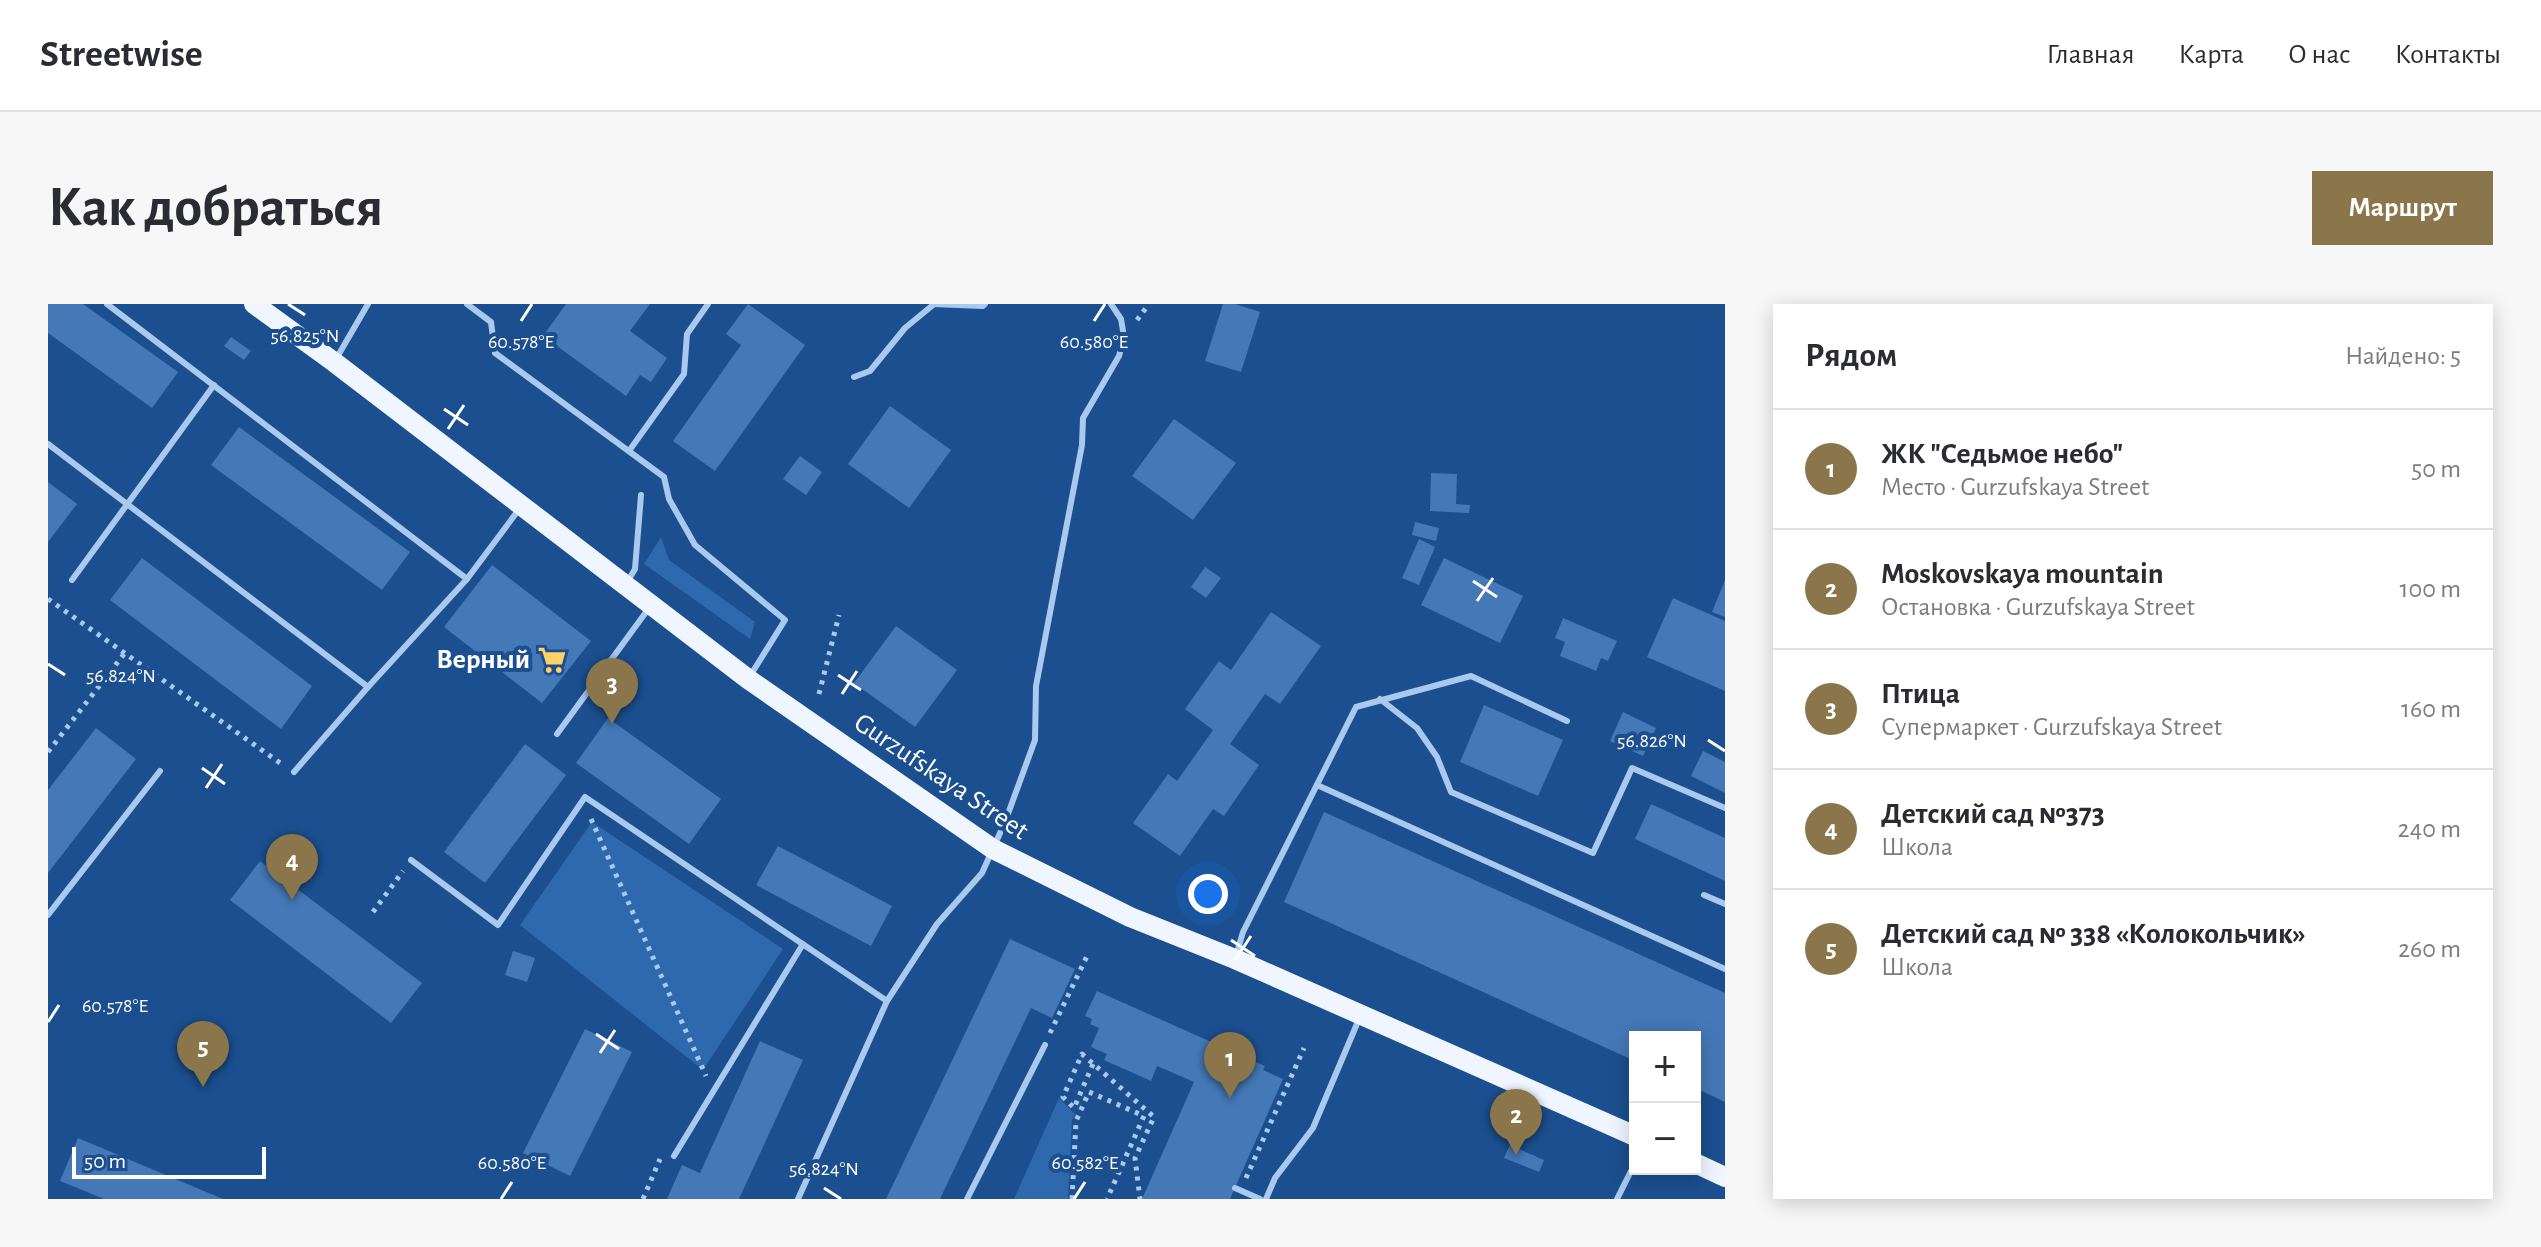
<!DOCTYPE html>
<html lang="ru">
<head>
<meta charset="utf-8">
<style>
  :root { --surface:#fff; --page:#f7f7f7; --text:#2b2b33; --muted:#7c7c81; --line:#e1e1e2; --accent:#8a764a }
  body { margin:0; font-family:"Alegreya Sans",sans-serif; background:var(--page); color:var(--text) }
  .controls { position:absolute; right:24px; bottom:24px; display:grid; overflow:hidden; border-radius:0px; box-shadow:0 4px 20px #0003 }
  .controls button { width:72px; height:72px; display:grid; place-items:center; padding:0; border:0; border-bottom:2px solid var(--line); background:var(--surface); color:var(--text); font:40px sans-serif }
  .scale { position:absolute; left:24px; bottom:20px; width:194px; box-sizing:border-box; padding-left:8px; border:4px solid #fff; border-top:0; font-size:22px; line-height:28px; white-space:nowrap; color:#fff; -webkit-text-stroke:6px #1b4f8f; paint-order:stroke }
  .you { position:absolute; left:1160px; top:590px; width:28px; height:28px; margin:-20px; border:6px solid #fff; border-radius:50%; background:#1a73e8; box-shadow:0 0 0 12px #1a73e833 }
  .badge { display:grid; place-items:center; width:52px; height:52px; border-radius:50%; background:var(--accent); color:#fff; font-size:26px; font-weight:700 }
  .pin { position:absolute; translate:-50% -66px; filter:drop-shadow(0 2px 4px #0008) }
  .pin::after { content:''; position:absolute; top:42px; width:28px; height:24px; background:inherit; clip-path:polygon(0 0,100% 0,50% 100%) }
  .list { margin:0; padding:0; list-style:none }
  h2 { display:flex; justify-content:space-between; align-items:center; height:104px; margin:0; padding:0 32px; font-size:34px }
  h2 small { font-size:26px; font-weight:400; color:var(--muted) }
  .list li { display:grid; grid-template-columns:52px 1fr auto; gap:24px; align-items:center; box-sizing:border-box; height:120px; padding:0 32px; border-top:2px solid var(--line) }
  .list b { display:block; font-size:30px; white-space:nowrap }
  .list p { margin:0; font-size:26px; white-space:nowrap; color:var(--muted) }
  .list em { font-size:26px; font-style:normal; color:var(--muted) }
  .map { position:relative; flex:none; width:1677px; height:895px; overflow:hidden; border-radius:0px }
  header { display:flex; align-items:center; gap:48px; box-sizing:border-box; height:112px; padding:0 40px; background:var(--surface); border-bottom:2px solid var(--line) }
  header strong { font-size:38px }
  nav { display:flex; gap:44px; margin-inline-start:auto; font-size:28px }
  .intro { display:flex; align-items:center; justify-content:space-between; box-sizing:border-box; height:192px; padding:0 48px }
  h1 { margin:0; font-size:56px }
  .button { padding:20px 36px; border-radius:0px; background:var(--accent); color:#fff; font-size:28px; font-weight:700 }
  main { display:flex; gap:48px; padding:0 48px }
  aside { flex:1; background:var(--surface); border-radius:0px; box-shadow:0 4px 20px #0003 }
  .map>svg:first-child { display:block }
  .green { fill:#2e69ad }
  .building { fill:#4478b7 }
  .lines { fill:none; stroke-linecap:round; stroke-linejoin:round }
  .path { stroke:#a9c9ee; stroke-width:5; stroke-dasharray:4 6; stroke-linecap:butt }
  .service { stroke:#a9c9ee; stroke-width:6 }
  .primary { stroke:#f0f6ff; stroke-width:20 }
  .ticks { fill:none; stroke:#fff; stroke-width:3 }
  .labels { text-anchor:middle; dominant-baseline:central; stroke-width:8; stroke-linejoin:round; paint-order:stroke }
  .poi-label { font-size:28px; font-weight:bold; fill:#fff; stroke:#1b4f8f; text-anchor:end }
  .street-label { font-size:28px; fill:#fff; stroke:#1b4f8f }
  .ticks-label { font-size:20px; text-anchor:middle; fill:#fff; stroke:#1b4f8f; stroke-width:8; stroke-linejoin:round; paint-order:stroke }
</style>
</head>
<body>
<header>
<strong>Streetwise</strong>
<nav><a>Главная</a><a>Карта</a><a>О нас</a><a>Контакты</a></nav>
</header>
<div class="intro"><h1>Как добраться</h1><a class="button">Маршрут</a></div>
<main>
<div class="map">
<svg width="1677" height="895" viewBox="0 0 1677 895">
  <rect width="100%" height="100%" fill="#1b4f8f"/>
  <g class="green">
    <polygon points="613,233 621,256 707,318 702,335 596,260"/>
    <polygon points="544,518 735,645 655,766 472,621"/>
    <polygon points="1011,794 1027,810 1024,816 1020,895 966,895"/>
  </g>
  <g class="building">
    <polygon points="0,0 35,0 130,68 104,104 0,29"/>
    <polygon points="518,0 602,0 582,27 619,54 603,78 592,71 578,92 495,32"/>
    <polygon points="700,0 757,41 667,167 625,137 693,41 678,30"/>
    <polygon points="1175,0 1187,0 1212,8 1193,68 1157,57"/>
    <polygon points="183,33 203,47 196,56 176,42"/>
    <polygon points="842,102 903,146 861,204 800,160"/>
    <polygon points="1126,115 1188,159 1145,216 1084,172"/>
    <polygon points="191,123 362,248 334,286 163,161"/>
    <polygon points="752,152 774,168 758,191 735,175"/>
    <polygon points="1383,169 1409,170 1408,200 1422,201 1421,209 1382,207"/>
    <polygon points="0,178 29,200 0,238"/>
    <polygon points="1367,218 1391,224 1388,237 1364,231"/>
    <polygon points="1371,235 1387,243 1371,281 1354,274"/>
    <polygon points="94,254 264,382 233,425 62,296"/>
    <polygon points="1396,254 1475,292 1452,339 1373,301"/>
    <polygon points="444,261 543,337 494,399 396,323"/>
    <polygon points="1157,263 1173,274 1158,294 1143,283"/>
    <polygon points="1677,276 1677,313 1664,308"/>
    <polygon points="1625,294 1677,317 1677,387 1599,353"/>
    <polygon points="1223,308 1273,342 1232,400 1217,390 1182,440 1211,461 1176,512 1165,505 1132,552 1085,519 1120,470 1129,477 1165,426 1137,405 1171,357 1183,366"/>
    <polygon points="1515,314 1569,337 1560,357 1553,354 1548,367 1512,352 1517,338 1507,334"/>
    <polygon points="848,322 909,366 867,423 806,379"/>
    <polygon points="1436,401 1515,436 1490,492 1412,458"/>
    <polygon points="1575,408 1608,424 1595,452 1562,437"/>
    <polygon points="560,414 673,495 641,540 528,459"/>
    <polygon points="48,424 88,455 0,569 0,486"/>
    <polygon points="477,440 518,471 437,579 396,548"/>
    <polygon points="1655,447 1677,458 1677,489 1643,472"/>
    <polygon points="1603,500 1677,534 1677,577 1587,535"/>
    <polygon points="1276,508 1677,689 1677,798 1647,784 1647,733 1587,733 1587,757 1236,598"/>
    <polygon points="730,542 844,602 823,642 708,581"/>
    <polygon points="212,557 374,679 343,719 182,596"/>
    <polygon points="962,635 1027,665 1004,714 983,704 892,895 838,895"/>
    <polygon points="465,647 487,654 479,678 457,671"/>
    <polygon points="1049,687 1217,762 1215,766 1235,775 1182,895 1094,895 1146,778 1109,762 1103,777 1056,756 1059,750 1043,743 1051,724 1042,720 1044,715 1037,712"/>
    <polygon points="537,725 584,748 522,872 475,849"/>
    <polygon points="712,737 755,756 691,895 619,895 634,861 652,869"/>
    <polygon points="30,834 175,895 56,895 12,877"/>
    <polygon points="1462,841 1496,856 1491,868 1456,854"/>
  </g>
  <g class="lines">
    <g class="path">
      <polyline points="1089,16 1101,0"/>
      <polyline points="0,295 235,461"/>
      <polyline points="771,390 791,311"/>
      <polyline points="0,448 76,350"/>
      <polyline points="543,515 658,772"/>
      <polyline points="325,608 355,567"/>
      <polyline points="1002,729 1041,648"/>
      <polyline points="1045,760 1026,804 1015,793 1034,750 1106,813 1087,854 1092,895"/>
      <polyline points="1198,874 1256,744"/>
      <polyline points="595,895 612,855"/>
      <polyline points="1024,895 1028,817 1041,788 1096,812 1059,895"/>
    </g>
    <g class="service">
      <polyline points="59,0 419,275"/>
      <polyline points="419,0 443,18 447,49 616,173 621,195 647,241 737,316 702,372"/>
      <polyline points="884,0 935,2 937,0"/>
      <polyline points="288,55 320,0"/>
      <polyline points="806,73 822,67 857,24 885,1"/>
      <polyline points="0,140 320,383"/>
      <polyline points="581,147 636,70 639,30 660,0"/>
      <polyline points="24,276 166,81"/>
      <polyline points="578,280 587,265 593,191"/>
      <polyline points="1332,395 1369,424 1389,453 1403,488 1545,549 1584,464 1677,504"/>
      <polyline points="509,430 601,304"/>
      <polyline points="246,468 320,383 419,275 472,204"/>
      <polyline points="1269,481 1677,665"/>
      <polyline points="363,556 450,621 537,493 839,697"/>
      <polyline points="1656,591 1677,600"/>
      <polyline points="0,611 112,467"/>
      <polyline points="1188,652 1195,628 1308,403 1423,372 1519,417"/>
      <polyline points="626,852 755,640"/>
      <polyline points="1187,884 1212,895"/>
      <polyline points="750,895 839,697 889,620 934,569 957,518 987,436 988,382 1034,141 1035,114 1071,52 1076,33 1073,15 1063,0"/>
      <polyline points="919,895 997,741"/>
      <polyline points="1218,895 1227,874 1265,824 1311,715"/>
      <polyline points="1569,895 1587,859"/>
    </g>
    <g class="primary">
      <polyline points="206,0 286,58 700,375 945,545 1082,613 1187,655 1587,832"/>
      <polyline points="1647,859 1677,873"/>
    </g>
  </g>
  <path class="ticks" d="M240,0l17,11M473,17l11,-17M1046,17l11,-17M396,105l24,16M400,125l16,-24M1425,277l24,16M1429,297l16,-23M0,360l17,11M790,371l23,15M794,390l15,-23M1660,436l17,11M154,464l23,16M158,484l16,-24M1183,636l24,16M1187,656l16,-24M0,718l11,-17M548,730l23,15M552,749l15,-23M776,884l17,11M453,895l11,-17M1026,895l11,-17"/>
  <defs>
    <symbol id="supermarket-bare" viewBox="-9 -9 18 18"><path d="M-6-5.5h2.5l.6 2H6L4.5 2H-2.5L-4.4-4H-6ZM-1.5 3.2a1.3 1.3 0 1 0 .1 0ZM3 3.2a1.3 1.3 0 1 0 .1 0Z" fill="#ffd166" stroke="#1b4f8f" stroke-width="2.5" paint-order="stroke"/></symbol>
  </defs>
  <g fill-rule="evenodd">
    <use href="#supermarket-bare" x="484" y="336" width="40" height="40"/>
  </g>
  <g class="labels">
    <g class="poi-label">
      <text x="482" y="356">Верный</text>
    </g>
    <g class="street-label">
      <text transform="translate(893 473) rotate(34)">Gurzufskaya Street</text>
    </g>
  </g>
  <g class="ticks-label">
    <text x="257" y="38">56.825°N</text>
    <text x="473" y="44">60.578°E</text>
    <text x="1046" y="44">60.580°E</text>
    <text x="73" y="378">56.824°N</text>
    <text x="1604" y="443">56.826°N</text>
    <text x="67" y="708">60.578°E</text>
    <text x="464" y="865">60.580°E</text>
    <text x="1037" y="865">60.582°E</text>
    <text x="776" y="871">56.824°N</text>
  </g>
</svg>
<div class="controls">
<button>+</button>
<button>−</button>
</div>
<div class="scale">50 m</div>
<div class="you"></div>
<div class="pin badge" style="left:1182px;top:794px">1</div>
<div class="pin badge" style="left:1468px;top:851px">2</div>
<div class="pin badge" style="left:564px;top:420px">3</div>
<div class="pin badge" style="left:244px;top:596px">4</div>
<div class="pin badge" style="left:155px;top:783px">5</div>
</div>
<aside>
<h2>Рядом<small>Найдено: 5</small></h2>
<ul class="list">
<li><span class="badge">1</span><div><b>ЖК &quot;Седьмое небо&quot;</b><p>Место · Gurzufskaya Street</p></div><em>50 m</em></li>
<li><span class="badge">2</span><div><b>Moskovskaya mountain</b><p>Остановка · Gurzufskaya Street</p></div><em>100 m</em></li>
<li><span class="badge">3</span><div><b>Птица</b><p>Супермаркет · Gurzufskaya Street</p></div><em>160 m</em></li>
<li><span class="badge">4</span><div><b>Детский сад №373</b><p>Школа</p></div><em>240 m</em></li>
<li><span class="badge">5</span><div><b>Детский сад № 338 «Колокольчик»</b><p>Школа</p></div><em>260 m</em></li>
</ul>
</aside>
</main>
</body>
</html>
